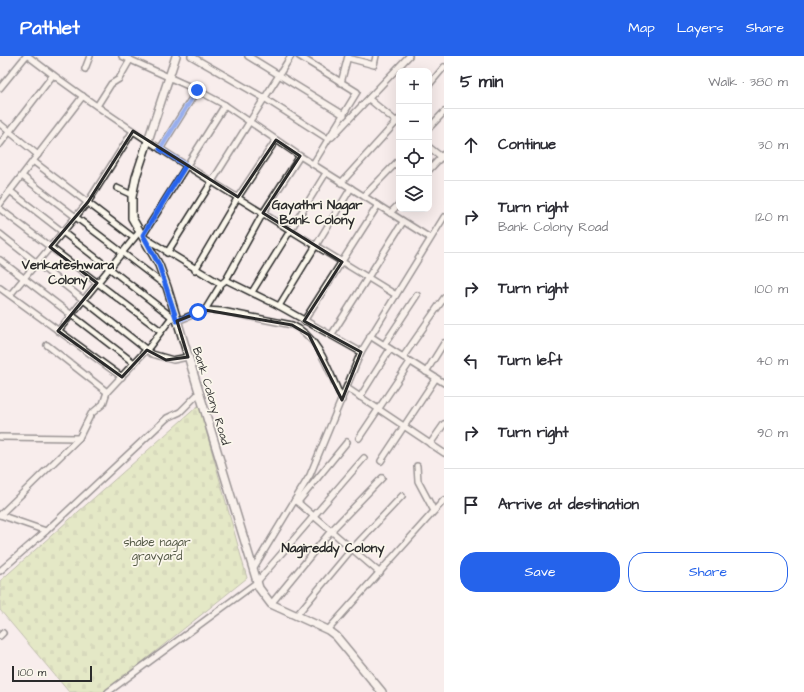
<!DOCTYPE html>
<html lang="en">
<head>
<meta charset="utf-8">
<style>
  :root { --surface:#fff; --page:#f7f7f7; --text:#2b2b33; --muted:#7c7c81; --line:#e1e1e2; --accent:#2563eb }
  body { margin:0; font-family:"Architects Daughter",sans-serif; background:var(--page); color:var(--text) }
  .controls { position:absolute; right:12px; top:12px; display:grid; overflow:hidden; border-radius:8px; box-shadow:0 4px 16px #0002 }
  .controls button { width:36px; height:36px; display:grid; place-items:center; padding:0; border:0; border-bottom:1px solid var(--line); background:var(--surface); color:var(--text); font:20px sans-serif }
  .scale { position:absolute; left:12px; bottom:10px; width:80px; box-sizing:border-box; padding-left:4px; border:2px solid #2b2b2b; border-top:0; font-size:11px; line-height:14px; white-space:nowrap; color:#2b2b2b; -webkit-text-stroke:3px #fbf7ec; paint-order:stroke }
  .stop { position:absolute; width:12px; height:12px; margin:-9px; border:3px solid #2563eb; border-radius:50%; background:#fff }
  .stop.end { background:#2563eb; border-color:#fff; box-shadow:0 1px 4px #0008 }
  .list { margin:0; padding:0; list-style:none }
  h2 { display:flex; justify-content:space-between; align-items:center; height:52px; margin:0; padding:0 16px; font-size:17px }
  h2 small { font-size:13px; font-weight:400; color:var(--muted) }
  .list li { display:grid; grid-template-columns:26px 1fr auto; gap:12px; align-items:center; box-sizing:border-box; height:72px; padding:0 16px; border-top:1px solid var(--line) }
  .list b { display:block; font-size:15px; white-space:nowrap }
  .list p { margin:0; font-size:13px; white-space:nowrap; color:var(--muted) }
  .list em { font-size:13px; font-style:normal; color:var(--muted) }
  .actions { display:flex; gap:8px; padding:12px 16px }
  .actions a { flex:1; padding:9px 0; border:1px solid var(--accent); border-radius:16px; text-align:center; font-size:14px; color:var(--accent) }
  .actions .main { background:var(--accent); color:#fff }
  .icon { flex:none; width:22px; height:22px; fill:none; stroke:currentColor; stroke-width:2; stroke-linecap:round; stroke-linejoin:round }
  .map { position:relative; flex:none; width:444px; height:636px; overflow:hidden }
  header { display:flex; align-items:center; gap:24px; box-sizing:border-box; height:56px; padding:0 20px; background:var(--accent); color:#fff }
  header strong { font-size:19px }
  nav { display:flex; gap:22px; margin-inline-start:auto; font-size:14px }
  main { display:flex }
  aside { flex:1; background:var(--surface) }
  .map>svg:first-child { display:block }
  .cemetery { fill:url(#cemetery-stones); stroke:#7c8661 }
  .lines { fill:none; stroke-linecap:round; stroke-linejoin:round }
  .street-casing { stroke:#2b2b2b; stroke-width:8 }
  .secondary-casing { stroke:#2b2b2b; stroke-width:10 }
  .street { stroke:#fbf7ec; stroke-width:5 }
  .secondary { stroke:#fbf7ec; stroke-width:7 }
  .route { stroke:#2563eb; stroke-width:5 }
  .marked { fill:none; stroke:#2b2b2b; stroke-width:3; stroke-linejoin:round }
  .labels { text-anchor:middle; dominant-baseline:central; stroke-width:3.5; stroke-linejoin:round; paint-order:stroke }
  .street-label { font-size:12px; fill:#2b2b2b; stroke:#fbf7ec }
  .park-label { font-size:12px; fill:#545946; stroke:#fbf7ec }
  .neighbourhood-label { font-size:13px; font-weight:bold; fill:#2b2b2b; stroke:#fbf7ec }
</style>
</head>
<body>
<header>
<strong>Pathlet</strong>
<nav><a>Map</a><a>Layers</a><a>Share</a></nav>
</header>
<main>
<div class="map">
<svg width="444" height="636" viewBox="0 0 444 636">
  <defs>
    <pattern id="cemetery-stones" width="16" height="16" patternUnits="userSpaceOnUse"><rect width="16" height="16" fill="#cde297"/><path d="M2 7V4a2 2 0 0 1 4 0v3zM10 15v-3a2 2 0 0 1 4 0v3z" fill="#b0c282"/></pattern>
  </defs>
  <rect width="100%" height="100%" fill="#f8edec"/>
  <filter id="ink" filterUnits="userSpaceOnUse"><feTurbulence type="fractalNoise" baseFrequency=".025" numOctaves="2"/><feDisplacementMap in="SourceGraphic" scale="8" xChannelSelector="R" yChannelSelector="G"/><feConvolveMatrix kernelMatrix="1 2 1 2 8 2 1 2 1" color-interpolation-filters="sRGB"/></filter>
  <g filter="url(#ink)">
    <polygon class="cemetery" points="199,349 247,522 105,636 69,636 0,554 0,525"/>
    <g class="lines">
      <defs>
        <g id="street">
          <path d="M28,0c116,89 244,162 368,239"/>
          <polyline points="122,0 197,34 225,49 300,100 430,182"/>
          <polyline points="191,0 264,42 328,83"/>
          <polyline points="248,0 344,59"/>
          <polyline points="299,0 357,36 313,108"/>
          <polyline points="348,2 374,9 376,0"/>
          <polyline points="85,13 90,0"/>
          <polyline points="341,27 348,0"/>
          <polyline points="429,29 444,11"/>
          <polyline points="0,32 26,0"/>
          <polyline points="369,43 398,67"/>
          <polyline points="97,50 111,28 119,23 130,4"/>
          <polyline points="0,68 38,99"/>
          <polyline points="429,72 444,56"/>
          <polyline points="332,81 409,0"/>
          <polyline points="0,88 53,19"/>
          <polyline points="429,91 444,103"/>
          <polyline points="160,93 197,34"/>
          <polyline points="33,105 134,182"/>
          <polyline points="429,114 444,98"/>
          <polyline points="22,120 166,230"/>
          <polyline points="341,127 399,63"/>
          <polyline points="117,132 132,139"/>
          <polyline points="10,135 172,261"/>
          <polyline points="364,140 399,104"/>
          <polyline points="0,148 83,40"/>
          <polyline points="0,153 161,275"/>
          <polyline points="390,157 399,148"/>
          <polyline points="0,178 152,298 173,304 188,301"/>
          <polyline points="143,179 225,49"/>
          <polyline points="145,182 221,228"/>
          <polyline points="167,197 291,0"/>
          <polyline points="0,204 134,307"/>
          <polyline points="195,214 238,141 276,84"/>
          <polyline points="226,224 279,250 361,296"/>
          <polyline points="0,232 122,321"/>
          <polyline points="252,236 326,117"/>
          <polyline points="10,239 88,146 133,75"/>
          <polyline points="279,250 351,132"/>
          <polyline points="205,254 221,228 226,224 263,157 300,100"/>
          <polyline points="304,265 378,149"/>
          <polyline points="58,275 140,175"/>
          <polyline points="332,278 403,166"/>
          <polyline points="370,280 444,327"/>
          <polyline points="47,289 107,336"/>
          <polyline points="384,289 417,239"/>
          <polyline points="403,301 444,242"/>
          <polyline points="426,316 444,287"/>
          <polyline points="347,332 444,397"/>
          <polyline points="360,341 390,293"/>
          <polyline points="0,381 79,382"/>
          <polyline points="359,382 410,306"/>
          <polyline points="430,388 444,368"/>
          <polyline points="381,405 436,322"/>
          <polyline points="417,410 418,425 434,455"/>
          <polyline points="295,444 380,517"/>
          <polyline points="298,446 347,386"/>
          <path d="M0,459l79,-77 12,-24 12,-10 4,-12 43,-46 22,-29 5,4 28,-11 17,1 70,14c28,12 38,49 50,75"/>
          <polyline points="0,459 46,475"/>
          <polyline points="253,513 310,419 361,296 444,161"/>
          <polyline points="0,515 46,475 167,362 180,356 199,337"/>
          <polyline points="271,548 330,476 382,422"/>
          <polyline points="296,560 351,494 402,440"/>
          <polyline points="328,574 444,444"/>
          <polyline points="0,580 3,577"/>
          <polyline points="108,636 256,527 364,402"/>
        </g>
        <polyline id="secondary" points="176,0 136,121 132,141 132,162 159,209 167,231 259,532 271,548 328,574 336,580 382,636"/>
      </defs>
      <use href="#street" class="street-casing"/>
      <use href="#secondary" class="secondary-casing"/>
      <use href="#street" class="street"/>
      <use href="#secondary" class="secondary"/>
    </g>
  </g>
  <g class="lines" filter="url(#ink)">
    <polyline class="route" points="197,34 160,93 186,109 143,179 159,209 177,265 198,256"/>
  </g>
  <path d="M0 0H444V636H0ZM133,75l105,66 38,-57 24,16 -37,57 79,49 -38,59 57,31 -19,48 -33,-65 -17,-10 -87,-15 -28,11 11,36 -22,3 -19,-10 -25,27 -64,-46 39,-48 -47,-36 38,-45z" fill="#f8edec" fill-opacity=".55" fill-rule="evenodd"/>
  <path class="marked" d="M133,75l105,66 38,-57 24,16 -37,57 79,49 -38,59 57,31 -19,48 -33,-65 -17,-10 -87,-15 -28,11 11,36 -22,3 -19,-10 -25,27 -64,-46 39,-48 -47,-36 38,-45z"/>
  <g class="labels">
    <g class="street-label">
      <text transform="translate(211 340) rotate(73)">Bank Colony Road</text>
    </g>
    <g class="park-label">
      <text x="157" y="486">shabe nagar<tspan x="157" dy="14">gravyard</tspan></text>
    </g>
    <g class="neighbourhood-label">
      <text x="317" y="149">Gayathri Nagar<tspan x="317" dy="15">Bank Colony</tspan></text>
      <text x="68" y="209">Venkateshwara<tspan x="68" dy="15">Colony</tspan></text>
      <text x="333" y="492">Nagireddy Colony</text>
    </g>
  </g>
</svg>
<div class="controls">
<button>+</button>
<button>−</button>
<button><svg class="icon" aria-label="locate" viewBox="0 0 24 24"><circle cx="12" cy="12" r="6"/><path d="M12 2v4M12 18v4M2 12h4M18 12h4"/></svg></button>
<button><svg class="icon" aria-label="layers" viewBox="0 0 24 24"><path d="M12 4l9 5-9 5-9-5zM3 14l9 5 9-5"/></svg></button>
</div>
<div class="scale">100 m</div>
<div class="stop" style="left:198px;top:256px"></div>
<div class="stop end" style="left:197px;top:34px"></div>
</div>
<aside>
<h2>5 min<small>Walk · 380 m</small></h2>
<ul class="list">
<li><svg class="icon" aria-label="ahead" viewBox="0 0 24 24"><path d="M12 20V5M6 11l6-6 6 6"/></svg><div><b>Continue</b></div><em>30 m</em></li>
<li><svg class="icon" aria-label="right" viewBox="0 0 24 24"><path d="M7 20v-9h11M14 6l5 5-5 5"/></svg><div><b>Turn right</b><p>Bank Colony Road</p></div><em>120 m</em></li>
<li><svg class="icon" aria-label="right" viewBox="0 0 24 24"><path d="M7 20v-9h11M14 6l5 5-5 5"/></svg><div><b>Turn right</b></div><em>100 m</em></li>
<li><svg class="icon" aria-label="left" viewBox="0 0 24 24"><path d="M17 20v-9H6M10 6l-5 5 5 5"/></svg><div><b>Turn left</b></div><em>40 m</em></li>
<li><svg class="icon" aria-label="right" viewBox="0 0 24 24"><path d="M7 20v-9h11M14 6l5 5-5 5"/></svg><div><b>Turn right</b></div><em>90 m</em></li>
<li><svg class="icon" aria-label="arrive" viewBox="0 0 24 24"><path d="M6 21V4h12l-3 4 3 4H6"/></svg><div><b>Arrive at destination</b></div></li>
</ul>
<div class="actions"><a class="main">Save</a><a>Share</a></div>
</aside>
</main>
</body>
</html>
